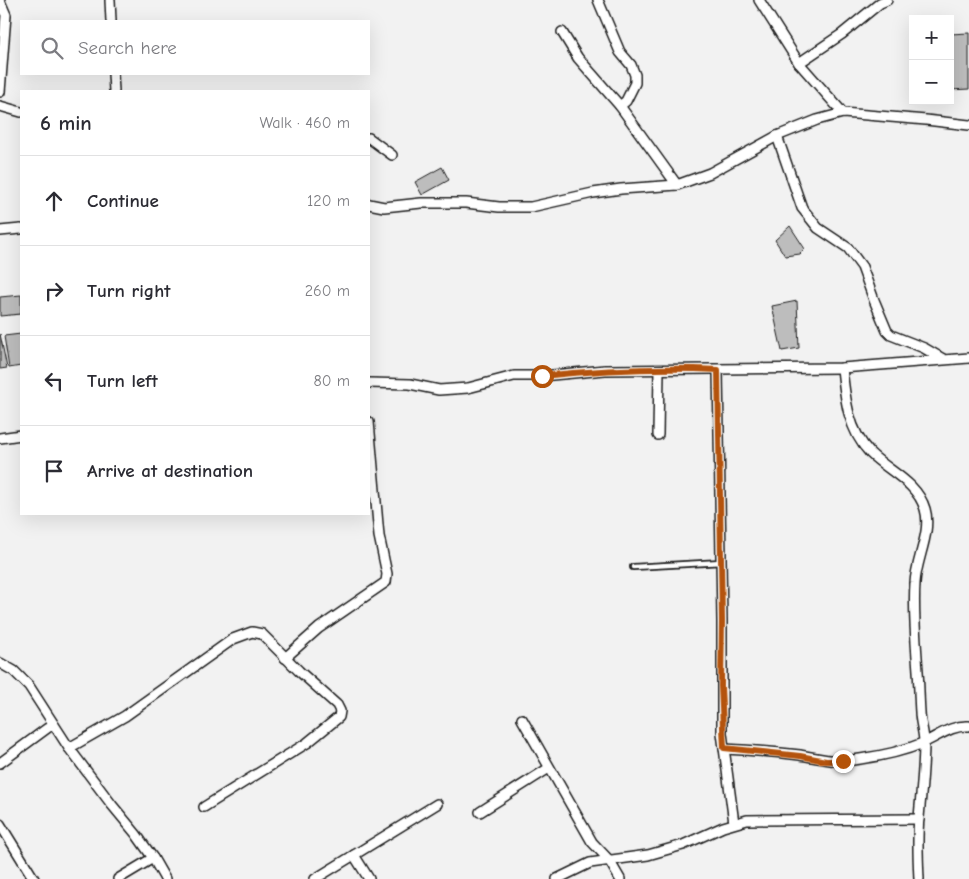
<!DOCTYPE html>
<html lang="en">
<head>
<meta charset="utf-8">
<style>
  :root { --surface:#fff; --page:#f7f7f7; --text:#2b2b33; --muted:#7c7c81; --line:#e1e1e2 }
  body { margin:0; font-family:"Comic Neue",sans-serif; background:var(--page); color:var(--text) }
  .controls { position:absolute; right:15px; top:15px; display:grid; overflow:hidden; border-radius:0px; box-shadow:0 5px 20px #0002 }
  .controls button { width:45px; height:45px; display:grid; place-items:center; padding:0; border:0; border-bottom:1px solid var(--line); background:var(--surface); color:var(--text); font:25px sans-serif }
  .stop { position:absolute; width:15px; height:15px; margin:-11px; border:4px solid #b45309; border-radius:50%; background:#fff }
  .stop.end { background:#b45309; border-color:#fff; box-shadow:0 1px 5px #0008 }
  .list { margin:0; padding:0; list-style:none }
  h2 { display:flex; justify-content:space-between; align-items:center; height:65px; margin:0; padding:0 20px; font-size:21px }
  h2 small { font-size:16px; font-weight:400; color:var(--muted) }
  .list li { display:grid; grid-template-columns:32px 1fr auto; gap:15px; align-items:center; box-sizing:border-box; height:90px; padding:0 20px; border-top:1px solid var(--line) }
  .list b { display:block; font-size:19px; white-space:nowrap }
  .list em { font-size:16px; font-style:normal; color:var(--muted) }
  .icon { flex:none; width:28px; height:28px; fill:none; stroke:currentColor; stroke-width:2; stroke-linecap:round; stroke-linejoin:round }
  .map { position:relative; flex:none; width:969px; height:879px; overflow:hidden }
  .search { position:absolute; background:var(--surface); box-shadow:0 5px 20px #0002; left:20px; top:20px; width:350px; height:55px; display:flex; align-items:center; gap:12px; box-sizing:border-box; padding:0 18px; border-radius:0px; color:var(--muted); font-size:19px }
  .panel { position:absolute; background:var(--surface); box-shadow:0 5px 20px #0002; left:20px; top:90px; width:350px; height:425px; border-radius:0px }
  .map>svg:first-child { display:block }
  .building { fill:#bdbdbd; stroke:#1c1c1c }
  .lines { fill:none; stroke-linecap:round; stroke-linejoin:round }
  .lane-casing { stroke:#1c1c1c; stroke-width:8 }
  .street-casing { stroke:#1c1c1c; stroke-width:12 }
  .lane { stroke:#fff; stroke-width:4.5 }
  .street { stroke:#fff; stroke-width:9 }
  .route { stroke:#b45309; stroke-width:6 }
</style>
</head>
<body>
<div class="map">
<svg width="969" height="879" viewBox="0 0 969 879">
  <rect width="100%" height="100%" fill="#f2f2f2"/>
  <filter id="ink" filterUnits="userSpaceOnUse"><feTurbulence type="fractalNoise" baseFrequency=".02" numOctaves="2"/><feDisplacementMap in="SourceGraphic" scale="10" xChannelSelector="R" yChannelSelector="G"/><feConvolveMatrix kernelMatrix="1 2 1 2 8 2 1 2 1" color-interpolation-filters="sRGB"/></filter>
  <g filter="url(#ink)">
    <g class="building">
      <polygon points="969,33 969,89 950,90 950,34"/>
      <polygon points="442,167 449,180 422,195 415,182"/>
      <polygon points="790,226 805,249 800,254 785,256 775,240"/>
      <polygon points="21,295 21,314 0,316 0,297"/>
      <polygon points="797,301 799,348 782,351 772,306"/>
      <polygon points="0,334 7,368 0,369"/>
      <polygon points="21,334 21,366 9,368 4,336"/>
    </g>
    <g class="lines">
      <defs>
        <polyline id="lane" points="633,567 722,562"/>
        <g id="street">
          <polyline points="110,0 111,21"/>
          <polyline points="598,0 620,52 631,65 635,75 635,83 626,101 620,106"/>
          <polyline points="759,0 799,63"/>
          <polyline points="0,1 6,15 0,92"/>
          <polyline points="562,32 578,58 620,106 677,185"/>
          <polyline points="113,74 114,91"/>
          <polyline points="0,106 21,112"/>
          <polyline points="843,113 799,63 842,34 880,3 887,0"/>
          <polyline points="777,136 802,208 818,228 848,248 862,267 874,300 887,331 891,335 924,348 943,359"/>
          <polyline points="369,138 392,155"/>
          <polyline points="369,204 384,207 421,203 466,203 499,207 531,207 593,193 621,189 677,185 710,173 777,136 817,120 843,113 926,120 969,125"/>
          <polyline points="0,231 21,229"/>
          <path d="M842,368c3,30 6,62 28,85 18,18 47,29 55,56 7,23 -9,50 -10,74 -2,29 1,59 3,88 1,13 1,27 2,41 0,10 4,20 4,30 0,26 -3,51 -5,76 -2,20 -1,41 0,61"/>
          <polyline points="718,370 722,621 722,733 734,823"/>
          <polyline points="369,383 410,384 439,390 468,388 514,376 542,376 605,370 842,368 969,358"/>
          <polyline points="658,435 659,370"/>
          <polyline points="0,438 21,435"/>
          <polyline points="285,658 319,628 386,582 387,574 379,536 369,422"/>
          <polyline points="0,663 14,671 29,686 69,748 112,805 136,834 153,858 165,879"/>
          <polyline points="522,719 592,842 609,860 620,879"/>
          <polyline points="69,748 125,716 233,639 252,632 262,634 299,671 337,705 340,711 339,717 307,743 204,807"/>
          <path d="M724,749c25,1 51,3 76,6 21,4 38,8 60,4 21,-3 44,-8 63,-16 16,-7 28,-18 46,-17"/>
          <polyline points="0,763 53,724"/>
          <polyline points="480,812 549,768"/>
          <polyline points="0,824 34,879"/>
          <polyline points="354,855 369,879"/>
          <polyline points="118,879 153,858"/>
          <polyline points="315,879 437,804"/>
          <polyline points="557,879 590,863 648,855 683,845 723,827 747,820 919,819"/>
        </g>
      </defs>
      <use href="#lane" class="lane-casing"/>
      <use href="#street" class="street-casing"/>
      <use href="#lane" class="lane"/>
      <use href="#street" class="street"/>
    </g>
  </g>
  <g class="lines" filter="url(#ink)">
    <path class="route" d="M542,376c58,-6 117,-9 176,-6l4,251 -1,65 3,62 76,8 26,5h17"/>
  </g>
</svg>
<div class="controls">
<button>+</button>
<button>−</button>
</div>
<div class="stop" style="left:542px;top:376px"></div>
<div class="stop end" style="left:843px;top:761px"></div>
<div class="search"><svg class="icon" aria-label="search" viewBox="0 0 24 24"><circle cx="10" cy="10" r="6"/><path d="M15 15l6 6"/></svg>Search here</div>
<section class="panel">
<h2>6 min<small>Walk · 460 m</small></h2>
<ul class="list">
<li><svg class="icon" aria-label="ahead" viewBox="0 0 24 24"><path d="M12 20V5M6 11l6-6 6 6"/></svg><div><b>Continue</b></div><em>120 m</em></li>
<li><svg class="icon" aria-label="right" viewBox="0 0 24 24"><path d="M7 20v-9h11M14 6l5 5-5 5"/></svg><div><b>Turn right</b></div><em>260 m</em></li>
<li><svg class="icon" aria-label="left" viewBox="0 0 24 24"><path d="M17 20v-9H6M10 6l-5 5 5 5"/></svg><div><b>Turn left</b></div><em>80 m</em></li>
<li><svg class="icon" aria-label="arrive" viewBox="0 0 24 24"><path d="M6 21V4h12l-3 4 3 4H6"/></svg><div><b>Arrive at destination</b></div></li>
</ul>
</section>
</div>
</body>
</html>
